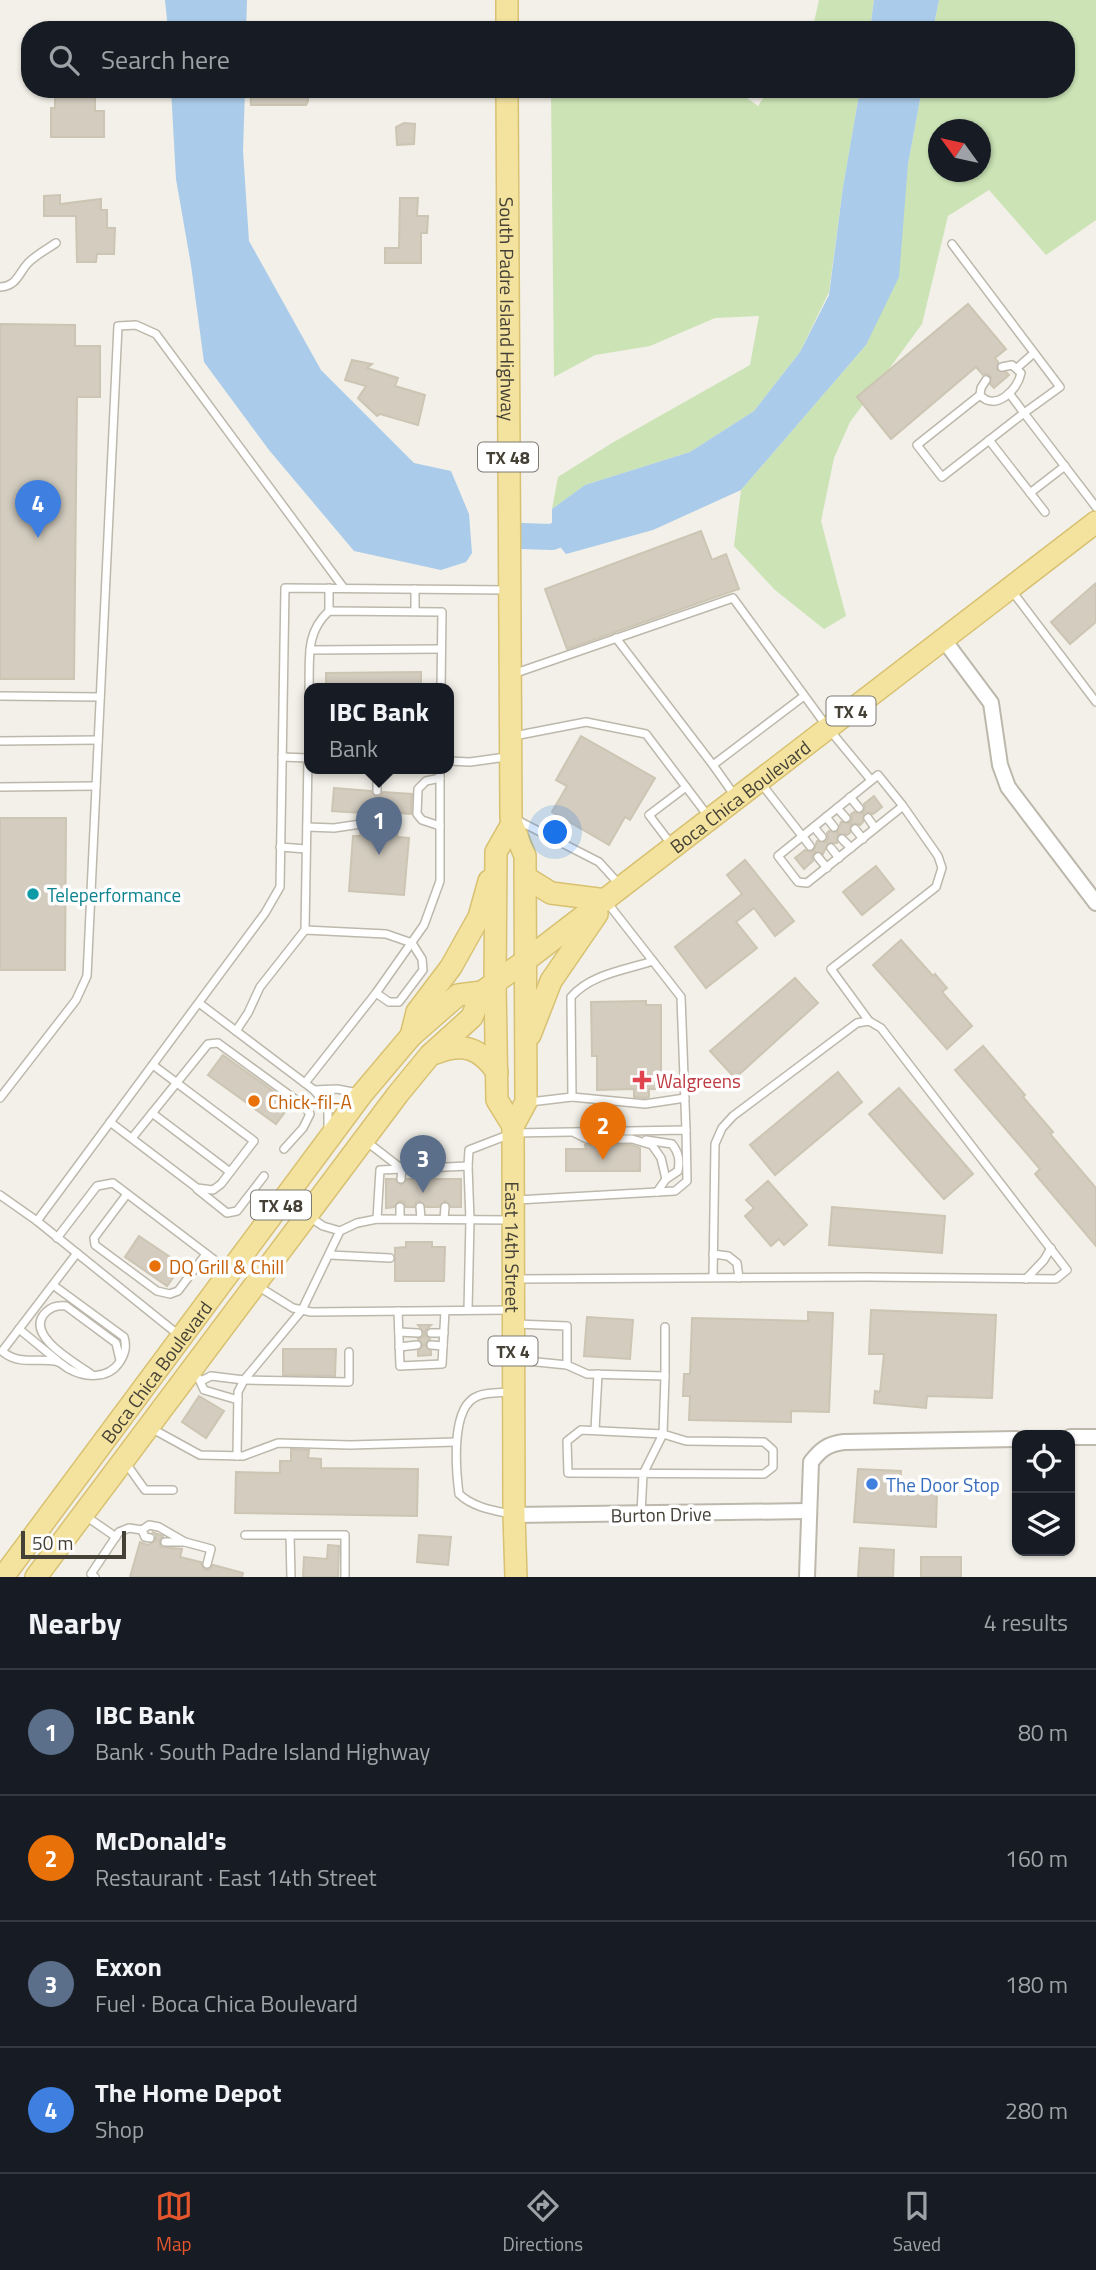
<!DOCTYPE html>
<html lang="en">
<head>
<meta charset="utf-8">
<style>
  :root { --surface:#171b24; --page:#242831; --text:#f1f3f6; --muted:#9ea1a6; --line:#363941; --accent:#e5562d }
  body { margin:0; font-family:"Titillium Web",sans-serif; background:var(--page); color:var(--text) }
  .controls { position:absolute; right:21px; bottom:21px; display:grid; overflow:hidden; border-radius:14px; box-shadow:0 2px 5px #0004 }
  .controls button { width:63px; height:63px; display:grid; place-items:center; padding:0; border:0; border-bottom:2px solid var(--line); background:var(--surface); color:var(--text); font:35px sans-serif }
  .compass { position:absolute; left:928px; top:119px; width:63px; height:63px; border-radius:50%; background:var(--surface); box-shadow:0 2px 5px #0004; rotate:303deg }
  .scale { position:absolute; left:21px; bottom:18px; width:105px; box-sizing:border-box; padding-left:7px; border:4px solid #454137; border-top:0; font-size:19px; line-height:24px; white-space:nowrap; color:#454137; -webkit-text-stroke:5px #fff; paint-order:stroke }
  .you { position:absolute; left:556px; top:833px; width:24px; height:24px; margin:-18px; border:5px solid #fff; border-radius:50%; background:#1a73e8; box-shadow:0 0 0 10px #1a73e833 }
  .badge { display:grid; place-items:center; width:46px; height:46px; border-radius:50%; background:var(--accent); color:#fff; font-size:23px; font-weight:700 }
  .pin { position:absolute; translate:-50% -58px; filter:drop-shadow(0 2px 4px #0008) }
  .pin::after { content:''; position:absolute; top:37px; width:24px; height:21px; background:inherit; clip-path:polygon(0 0,100% 0,50% 100%) }
  .popup { position:absolute; left:304px; top:683px; width:150px; height:91px; box-sizing:border-box; display:grid; place-content:center; border-radius:14px; background:var(--surface); filter:drop-shadow(0 2px 5px #0005); font-size:23px; white-space:nowrap; color:var(--muted) }
  .popup b { font-size:26px; color:var(--text) }
  .popup::after { content:''; position:absolute; left:50%; top:100%; margin-left:-14px; border:14px solid transparent; border-top-color:var(--surface) }
  .list { margin:0; padding:0; list-style:none }
  h2 { display:flex; justify-content:space-between; align-items:center; height:91px; margin:0; padding:0 28px; font-size:30px }
  h2 small { font-size:23px; font-weight:400; color:var(--muted) }
  .list li { display:grid; grid-template-columns:46px 1fr auto; gap:21px; align-items:center; box-sizing:border-box; height:126px; padding:0 28px; border-top:2px solid var(--line) }
  .list b { display:block; font-size:26px; white-space:nowrap }
  .list p { margin:0; font-size:23px; white-space:nowrap; color:var(--muted) }
  .list em { font-size:23px; font-style:normal; color:var(--muted) }
  .icon { flex:none; width:38px; height:38px; fill:none; stroke:currentColor; stroke-width:2; stroke-linecap:round; stroke-linejoin:round }
  .map { position:relative; flex:none; width:1096px; height:1577px; overflow:hidden }
  .search { position:absolute; background:var(--surface); box-shadow:0 2px 5px #0004; left:21px; right:21px; top:21px; height:77px; display:flex; align-items:center; gap:18px; box-sizing:border-box; padding:0 24px; border-radius:28px; color:var(--muted); font-size:26px }
  .sheet { height:595px; background:var(--surface) }
  nav { display:flex; justify-content:space-around; align-items:center; box-sizing:border-box; height:98px; border-top:2px solid var(--line); background:var(--surface); font-size:19px; color:var(--muted) }
  nav a { display:grid; justify-items:center; gap:4px }
  nav .on { color:var(--accent) }
  .map>svg:first-child { display:block }
  .green { fill:#cbe3b5; fill-rule:evenodd }
  .water { fill:#aacbe9 }
  .lines { fill:none; stroke-linecap:round; stroke-linejoin:round }
  .river { stroke:#aacbe9; stroke-width:26 }
  .building { fill:#d3ccbf; stroke:#cdc5b3; stroke-width:2 }
  .lane-casing { stroke:#bdb8ac; stroke-width:10 }
  .street-casing { stroke:#bdb8ac; stroke-width:18 }
  .primary-casing { stroke:#d8c171; stroke-width:24 }
  .lane { stroke:#fff; stroke-width:7 }
  .street { stroke:#fff; stroke-width:14 }
  .primary { stroke:#f4e39f; stroke-width:21 }
  .culture-dot { fill:#0f9aa8; stroke:#fff; stroke-width:2.5 }
  .health-dot { fill:#e0444e; stroke:#fff; stroke-width:2.5 }
  .food-dot { fill:#e8710a; stroke:#fff; stroke-width:2.5 }
  .shop-dot { fill:#3f7fe0; stroke:#fff; stroke-width:2.5 }
  .labels { text-anchor:middle; dominant-baseline:central; stroke-width:7; stroke-linejoin:round; paint-order:stroke }
  .shield { fill:#fff; stroke:#7d7a73; stroke-width:2 }
  .shield-label { font-size:18px; font-weight:bold; fill:#454137 }
  .street-label { font-size:19px; fill:#454137; stroke:#fff }
  .culture-label { font-size:19px; fill:#0d838f; stroke:#fff; text-anchor:start }
  .health-label { font-size:19px; fill:#be3a42; stroke:#fff; text-anchor:start }
  .food-label { font-size:19px; fill:#c56008; stroke:#fff; text-anchor:start }
  .shop-label { font-size:19px; fill:#366cbe; stroke:#fff; text-anchor:start }
</style>
</head>
<body>
<div class="map">
<svg width="1096" height="1577" viewBox="0 0 1096 1577">
  <rect width="100%" height="100%" fill="#f2f0e8"/>
  <g class="green">
    <polygon points="819,0 874,0 870,30 809,30 814,22"/>
    <path d="M939,0h157v220l-50,35 -57,-65 -41,26 -26,108 -72,98 -16,36 -13,63 25,95 -22,13 -49,-39 -41,-44 7,-56 125,-145 42,-181 14,-75h144v-59h-133zM939,130h42v42h-42z"/>
    <polygon points="551,89 735,89 758,106 769,89 860,89 843,187 829,292 800,352 754,411 690,452 585,485 552,509 558,477 612,443 750,365 759,316 715,318 650,346 595,355 554,377"/>
  </g>
  <g class="water">
    <polygon points="165,0 247,0 246,30 168,30"/>
    <polygon points="874,0 939,0 933,30 870,30"/>
    <polygon points="171,89 245,89 243,151 249,241 321,370 414,463 451,471 469,514 472,553 466,562 441,570 354,551 269,450 204,362 191,265 176,179"/>
    <polygon points="860,89 922,89 908,164 899,277 866,345 741,490 653,530 566,554 552,537 552,509 585,485 690,452 754,411 800,352 829,295 843,187"/>
  </g>
  <g class="lines">
    <polyline class="river" points="521,536 552,537 583,524"/>
  </g>
  <g class="building">
    <polygon points="55,89 95,89 95,111 104,111 104,137 51,137 51,108 55,108"/>
    <polygon points="250,89 308,89 308,101 306,105 251,105"/>
    <polygon points="404,123 415,124 414,144 397,145 396,127"/>
    <polygon points="60,195 60,204 101,199 101,210 107,210 107,228 115,228 114,254 97,254 96,262 77,262 76,216 44,216 44,196"/>
    <polygon points="400,198 418,198 417,216 428,216 427,233 421,233 421,263 385,263 385,248 399,248"/>
    <polygon points="968,304 1006,349 995,358 998,362 997,370 1006,372 1009,375 994,388 990,384 991,377 987,374 983,375 976,367 891,439 857,397"/>
    <polygon points="0,324 75,325 75,346 100,346 100,397 77,397 74,679 0,679"/>
    <polygon points="352,360 372,364 367,368 398,378 395,386 425,395 418,425 380,414 377,416 358,398 366,386 345,380"/>
    <polygon points="701,531 712,560 726,554 739,589 567,649 545,589"/>
    <polygon points="1096,583 1096,622 1070,644 1051,622"/>
    <polygon points="421,672 421,689 326,689 326,673"/>
    <polygon points="581,736 655,778 630,820 625,817 609,845 552,812 567,786 556,780"/>
    <polygon points="334,788 371,791 376,797 381,796 383,792 412,794 411,814 399,813 397,837 409,838 404,895 349,891 353,836 360,836 361,830 365,828 367,822 362,818 362,813 332,811"/>
    <polygon points="874,796 882,807 873,814 868,812 864,813 863,822 860,825 855,823 851,825 850,833 847,835 838,834 837,843 828,843 823,854 815,852 812,856 813,861 804,869 795,858 805,850 810,852 814,850 817,841 825,842 828,839 827,833 829,831 837,832 841,822 850,823 852,819 851,814 854,812 862,813 865,809 864,804"/>
    <polygon points="0,818 66,818 65,970 0,970"/>
    <polygon points="745,860 794,921 775,936 754,908 736,922 757,948 706,988 675,947 742,894 727,875"/>
    <polygon points="876,866 894,889 862,915 843,892"/>
    <polygon points="901,940 933,976 935,974 947,988 942,992 972,1026 947,1049 873,965"/>
    <polygon points="795,978 818,1003 735,1078 710,1051"/>
    <polygon points="646,1001 646,1005 661,1005 661,1089 649,1089 649,1097 645,1098 634,1097 634,1089 597,1090 597,1056 592,1056 591,1002"/>
    <polygon points="983,1046 1025,1095 1023,1097 1053,1132 1050,1134 1096,1188 1096,1246 1035,1174 1040,1169 955,1070"/>
    <polygon points="223,1055 291,1104 276,1124 208,1075"/>
    <polygon points="838,1072 862,1102 775,1175 750,1145"/>
    <polygon points="899,1088 973,1174 944,1199 869,1114"/>
    <polygon points="585,1145 631,1145 640,1148 640,1171 566,1171 566,1149 586,1149"/>
    <polygon points="386,1179 395,1179 401,1185 407,1179 461,1179 461,1207 451,1207 445,1201 439,1207 426,1207 420,1201 416,1202 414,1207 406,1207 404,1202 399,1201 394,1207 386,1208"/>
    <polygon points="768,1181 807,1225 784,1245 779,1239 771,1246 745,1216 754,1208 746,1200"/>
    <polygon points="832,1207 945,1216 942,1253 829,1245"/>
    <polygon points="139,1236 182,1265 167,1286 125,1257"/>
    <polygon points="406,1242 432,1242 432,1247 445,1247 444,1281 395,1281 395,1248 406,1247"/>
    <polygon points="871,1310 996,1315 992,1398 927,1396 926,1408 874,1403 875,1391 880,1392 884,1354 869,1354"/>
    <polygon points="808,1312 833,1313 829,1412 791,1411 791,1422 689,1420 690,1396 683,1396 684,1374 690,1374 692,1318 808,1321"/>
    <polygon points="587,1317 633,1320 630,1359 584,1356"/>
    <polygon points="418,1325 431,1325 425,1331 425,1335 430,1339 425,1345 431,1351 431,1355 418,1356 418,1351 423,1345 418,1339 423,1337 424,1333"/>
    <polygon points="283,1349 336,1349 335,1376 283,1375"/>
    <polygon points="199,1396 224,1411 206,1438 182,1422"/>
    <polygon points="291,1449 309,1450 308,1458 321,1459 321,1468 418,1469 417,1516 235,1513 236,1472 280,1473 280,1461 291,1461"/>
    <polygon points="858,1469 901,1471 900,1489 937,1489 936,1527 854,1522"/>
    <polygon points="152,1532 163,1536 159,1541 161,1547 182,1549 180,1557 201,1562 205,1570 209,1570 213,1565 243,1573 242,1577 130,1577 140,1542 148,1545 156,1540 156,1535"/>
    <polygon points="419,1535 451,1537 448,1565 417,1562"/>
    <polygon points="328,1545 339,1546 338,1577 303,1577 304,1557 327,1559"/>
    <polygon points="860,1548 894,1550 893,1577 858,1577"/>
    <rect x="921" y="1557" width="40" height="20"/>
  </g>
  <g class="lines">
    <defs>
      <g id="lane">
        <polyline points="952,244 1060,387 1024,413 1096,507"/>
        <path d="M0,287c17,-1 18,-13 28,-24 8,-8 19,-14 28,-20"/>
        <polyline points="1017,368 1034,353"/>
        <path d="M986,380l-5,8 -1,7c15,17 38,-5 41,-22l-9,-8 -10,2"/>
        <polyline points="980,395 917,445 942,477 1024,413 1009,393"/>
        <polyline points="989,440 1045,512"/>
        <polyline points="1030,493 1065,466"/>
        <polyline points="329,588 329,611"/>
        <polyline points="1012,591 1096,702"/>
        <polyline points="415,611 415,589"/>
        <polyline points="616,638 713,765"/>
        <polyline points="310,650 441,649"/>
        <polyline points="513,674 733,598 828,728 871,780"/>
        <path d="M309,689c1,-31 -4,-56 20,-78l113,1 -1,77"/>
        <polyline points="0,696 100,697"/>
        <polyline points="309,699 309,758"/>
        <polyline points="514,736 586,722 646,734 708,816"/>
        <polyline points="0,741 98,740"/>
        <polyline points="282,757 308,758 305,930"/>
        <polyline points="449,761 470,762 506,757"/>
        <polyline points="377,769 377,791"/>
        <polyline points="760,782 810,846"/>
        <polyline points="0,787 96,786"/>
        <polyline points="735,796 713,765 804,696"/>
        <polyline points="850,797 859,808"/>
        <polyline points="837,808 846,818"/>
        <polyline points="826,817 834,827"/>
        <polyline points="868,818 875,828"/>
        <polyline points="515,819 599,862 619,884"/>
        <polyline points="440,826 422,820 417,814 418,789 426,781 440,778"/>
        <polyline points="307,827 334,828 361,824"/>
        <polyline points="814,827 822,837"/>
        <polyline points="855,829 863,839"/>
        <polyline points="842,839 851,848"/>
        <polyline points="671,844 649,815 686,787"/>
        <polyline points="280,847 306,849"/>
        <polyline points="831,848 839,858"/>
        <polyline points="818,857 827,868"/>
        <polyline points="606,901 681,997 686,1130"/>
        <polyline points="199,1003 314,1090 328,1107 328,1129"/>
        <polyline points="869,1021 831,969 936,887 942,868 938,856 903,806 807,883 798,882 778,856 878,775 903,806"/>
        <polyline points="236,1031 248,1013 260,987 305,930 386,934 412,943 422,959 423,970 399,1002 389,1002 376,993"/>
        <polyline points="305,1083 376,993 424,925 440,881 440,769"/>
        <polyline points="314,1090 337,1089 358,1093"/>
        <polyline points="572,1097 645,1104 685,1098"/>
        <polyline points="0,1098 76,1000 87,976 118,326 136,325 156,334 343,587"/>
        <path d="M530,1102l42,-5 -1,-100c20,-23 54,-27 82,-36"/>
        <polyline points="152,1113 230,1172"/>
        <polyline points="110,1122 197,1188 213,1190 221,1184 254,1141 153,1065"/>
        <polyline points="575,1133 587,1139 632,1139 652,1145 661,1158 666,1179 657,1192"/>
        <polyline points="132,1138 208,1044 218,1043 303,1105 310,1114 303,1128 284,1149"/>
        <path d="M646,1140l26,4c7,9 8,16 6,27l-12,8"/>
        <polyline points="367,1142 402,1169 401,1179"/>
        <polyline points="468,1166 469,1150 513,1133 686,1130 687,1181 675,1191 517,1200"/>
        <polyline points="197,1189 227,1213 237,1211 264,1176"/>
        <polyline points="127,1194 94,1238 95,1245 157,1291 170,1294 178,1291 206,1254"/>
        <polyline points="0,1195 37,1221"/>
        <polyline points="420,1207 421,1219"/>
        <polyline points="308,1216 323,1226 340,1231 357,1223 377,1219 510,1220"/>
        <polyline points="377,1219 380,1170 468,1166 470,1220 468,1310"/>
        <polyline points="400,1219 400,1207"/>
        <polyline points="444,1219 445,1207"/>
        <polyline points="57,1238 97,1186 113,1183 229,1271"/>
        <polyline points="713,1254 728,1256 737,1263 739,1278"/>
        <polyline points="330,1255 390,1258"/>
        <polyline points="517,1279 866,1277 1056,1279 1067,1270 881,1028 869,1021 857,1023 733,1116 722,1128 715,1144 713,1278"/>
        <polyline points="1026,1279 1044,1260 1051,1248"/>
        <path d="M53,1285l71,52c3,10 1,17 -5,26 -11,16 -34,15 -50,6 -5,-3 -8,-7 -14,-8 -19,-3 -36,4 -52,-9v-2l74,-97"/>
        <polyline points="256,1285 293,1308 311,1312 510,1310"/>
        <polyline points="398,1311 400,1366 442,1364 445,1311"/>
        <polyline points="516,1324 567,1326 567,1365"/>
        <polyline points="19,1329 58,1361"/>
        <polyline points="399,1332 418,1333"/>
        <polyline points="431,1333 444,1333"/>
        <polyline points="180,1336 37,1221 265,913 280,887 285,588 508,590"/>
        <polyline points="431,1345 443,1346"/>
        <polyline points="399,1347 417,1345"/>
        <polyline points="517,1360 567,1365 587,1374 665,1376 665,1327"/>
        <path d="M91,1374c-17,-12 -68,-40 -45,-62 6,-6 12,-7 20,-6l50,37 4,17"/>
        <polyline points="199,1379 204,1390 238,1400"/>
        <polyline points="201,1381 211,1376 244,1380 349,1382 349,1352"/>
        <polyline points="149,1427 200,1455 243,1456 278,1443 350,1445 456,1442"/>
        <polyline points="595,1430 598,1374"/>
        <polyline points="237,1456 238,1392 244,1380 302,1310 340,1231"/>
        <polyline points="125,1462 145,1490 173,1490"/>
        <path d="M510,1514c-19,-4 -37,-7 -51,-20 -3,-24 -9,-88 19,-98 9,-4 23,-3 33,-4"/>
        <polyline points="641,1514 643,1474 663,1434 686,1441 764,1442 773,1450 773,1467 764,1474 568,1473 567,1441 581,1430 663,1434 665,1376"/>
        <polyline points="84,1515 116,1537"/>
        <polyline points="142,1530 145,1537 150,1538"/>
        <polyline points="245,1535 345,1535 345,1577"/>
        <polyline points="290,1535 291,1577"/>
        <polyline points="165,1542 185,1542"/>
        <polyline points="95,1577 91,1574 119,1532 129,1528 142,1530 149,1525 159,1527 185,1542 211,1549 207,1564"/>
      </g>
      <g id="street">
        <polyline points="944,640 991,703 1000,765 1008,787 1096,903"/>
        <polyline points="1070,1437 1096,1437"/>
        <polyline points="514,1515 808,1511"/>
        <path d="M807,1577l4,-115c10,-13 17,-18 33,-20l173,-3"/>
      </g>
      <g id="primary">
        <polyline points="507,0 507,30"/>
        <path id="s1" d="M507,89l4,728 1,7 13,32 1,246 -13,24v7l1,382 2,62"/>
        <polyline points="512,824 496,852 495,983 497,1100 513,1126"/>
        <polyline points="525,877 551,893 606,900"/>
        <polyline points="530,1035 551,981 597,914"/>
        <polyline points="411,1036 417,1012 451,967 479,917 489,881"/>
        <path d="M436,1053c27,-11 44,-5 61,19"/>
        <path id="s2" d="M3,1577l359,-483 49,-58 47,-41 24,-3 43,-31 571,-439"/>
        <polyline points="36,1577 398,1094 430,1055 472,1017 482,992"/>
      </g>
    </defs>
    <use href="#lane" class="lane-casing"/>
    <use href="#street" class="street-casing"/>
    <use href="#primary" class="primary-casing"/>
    <use href="#lane" class="lane"/>
    <use href="#street" class="street"/>
    <use href="#primary" class="primary"/>
  </g>
  <circle class="culture-dot" cx="33" cy="894" r="7"/>
  <path class="health-dot" d="M638.5 1069.5h7v7h7v7h-7v7h-7v-7h-7v-7h7z"/>
  <g class="food-dot">
    <circle cx="254" cy="1101" r="7"/>
    <circle cx="155" cy="1266" r="7"/>
  </g>
  <circle class="shop-dot" cx="872" cy="1484" r="7"/>
  <g class="labels">
    <g class="shield">
      <rect x="478" y="442.5" width="60" height="29" rx="5"/>
      <rect x="826.5" y="696.5" width="49" height="29" rx="5"/>
      <rect x="251" y="1190.5" width="60" height="29" rx="5"/>
      <rect x="488.5" y="1336.5" width="49" height="29" rx="5"/>
    </g>
    <g class="shield-label">
      <text x="508" y="457">TX 48</text>
      <text x="851" y="711">TX 4</text>
      <text x="281" y="1205">TX 48</text>
      <text x="513" y="1351">TX 4</text>
    </g>
    <g class="street-label">
      <text stroke="none"><textPath href="#s1" startOffset="220">South Padre Island Highway</textPath></text>
      <text stroke="none"><textPath href="#s2" startOffset="1088">Boca Chica Boulevard</textPath></text>
      <text stroke="none"><textPath href="#s1" startOffset="1164">East 14th Street</textPath></text>
      <text stroke="none"><textPath href="#s2" startOffset="256">Boca Chica Boulevard</textPath></text>
      <text transform="translate(661 1514) rotate(-1)">Burton Drive</text>
    </g>
    <g class="culture-label">
      <text x="47" y="894">Teleperformance</text>
    </g>
    <g class="health-label">
      <text x="656" y="1080">Walgreens</text>
    </g>
    <g class="food-label">
      <text x="268" y="1101">Chick-fil-A</text>
      <text x="169" y="1266">DQ Grill &amp; Chill</text>
    </g>
    <g class="shop-label">
      <text x="886" y="1484">The Door Stop</text>
    </g>
  </g>
</svg>
<div class="controls">
<button><svg class="icon" aria-label="locate" viewBox="0 0 24 24"><circle cx="12" cy="12" r="6"/><path d="M12 2v4M12 18v4M2 12h4M18 12h4"/></svg></button>
<button><svg class="icon" aria-label="layers" viewBox="0 0 24 24"><path d="M12 4l9 5-9 5-9-5zM3 14l9 5 9-5"/></svg></button>
</div>
<svg class="compass" viewBox="-18 -18 36 36"><path d="M0-13l5 13h-10z" fill="#e53935"/><path d="M0 13l5-13h-10z" fill="#9ea1a6"/></svg>
<div class="scale">50 m</div>
<div class="you"></div>
<div class="pin badge" style="left:379px;top:855px;background:#5c6f8a">1</div>
<div class="popup"><b>IBC Bank</b>Bank</div>
<div class="pin badge" style="left:603px;top:1160px;background:#e8710a">2</div>
<div class="pin badge" style="left:423px;top:1193px;background:#5c6f8a">3</div>
<div class="pin badge" style="left:38px;top:538px;background:#3f7fe0">4</div>
<div class="search"><svg class="icon" aria-label="search" viewBox="0 0 24 24"><circle cx="10" cy="10" r="6"/><path d="M15 15l6 6"/></svg>Search here</div>
</div>
<section class="sheet">
<h2>Nearby<small>4 results</small></h2>
<ul class="list">
<li><span class="badge" style="background:#5c6f8a">1</span><div><b>IBC Bank</b><p>Bank · South Padre Island Highway</p></div><em>80 m</em></li>
<li><span class="badge" style="background:#e8710a">2</span><div><b>McDonald's</b><p>Restaurant · East 14th Street</p></div><em>160 m</em></li>
<li><span class="badge" style="background:#5c6f8a">3</span><div><b>Exxon</b><p>Fuel · Boca Chica Boulevard</p></div><em>180 m</em></li>
<li><span class="badge" style="background:#3f7fe0">4</span><div><b>The Home Depot</b><p>Shop</p></div><em>280 m</em></li>
</ul>
</section>
<nav>
<a class="on"><svg class="icon" aria-label="map" viewBox="0 0 24 24"><path d="M3 6l6-2 6 2 6-2v14l-6 2-6-2-6 2zM9 4v14M15 6v14"/></svg>Map</a>
<a><svg class="icon" aria-label="directions" viewBox="0 0 24 24"><path d="M12 3l9 9-9 9-9-9zM9 14v-3h6M13 9l2 2-2 2"/></svg>Directions</a>
<a><svg class="icon" aria-label="saved" viewBox="0 0 24 24"><path d="M7 4h10v16l-5-4-5 4z"/></svg>Saved</a>
</nav>
</body>
</html>
